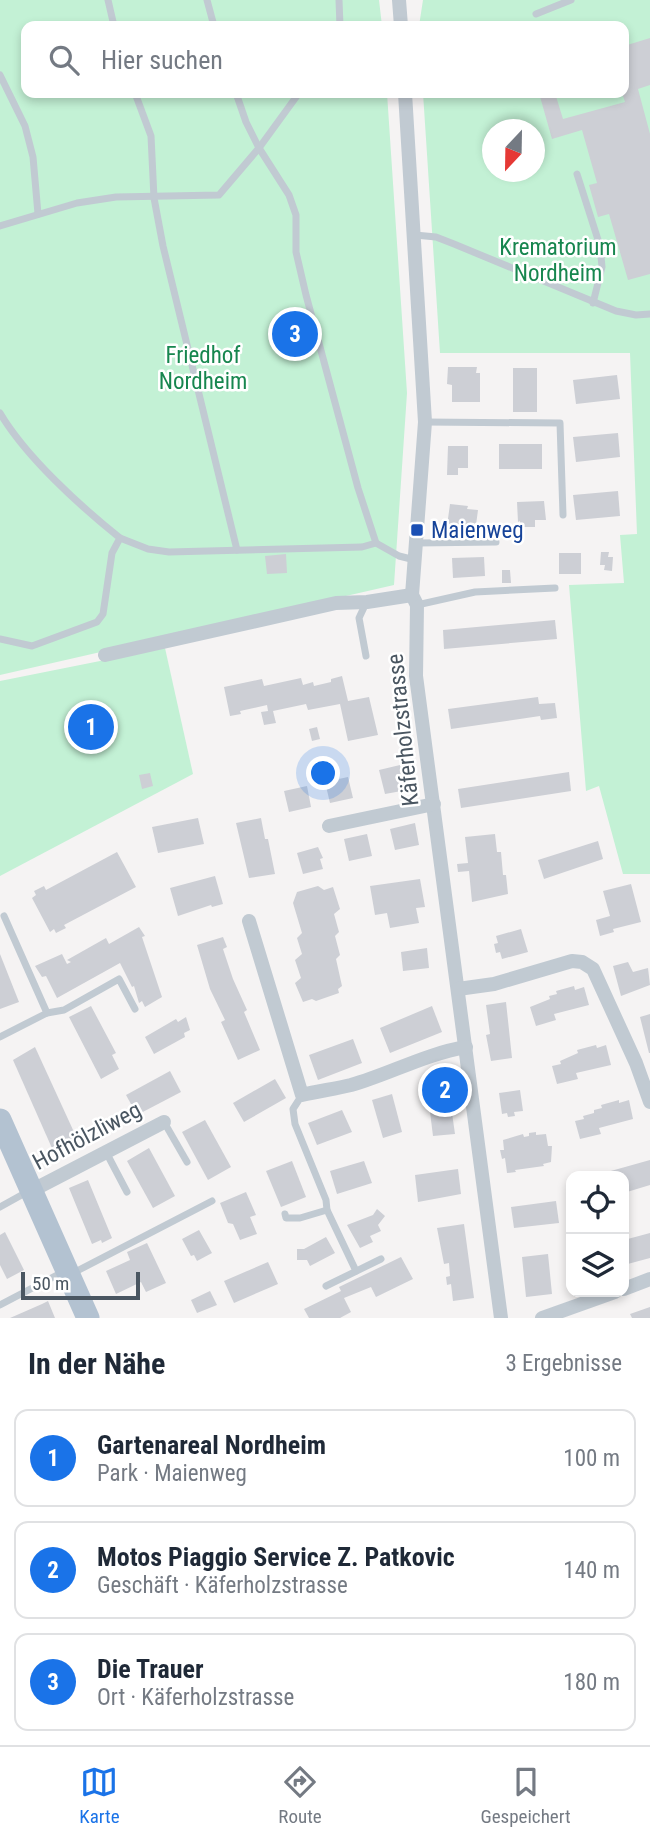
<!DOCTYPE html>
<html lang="de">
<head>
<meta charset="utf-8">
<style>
  :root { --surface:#fff; --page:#f6f6f7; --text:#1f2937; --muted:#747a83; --line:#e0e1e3; --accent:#1a73e8 }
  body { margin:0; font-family:"Roboto Condensed",sans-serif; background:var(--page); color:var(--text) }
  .controls { position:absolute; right:21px; bottom:21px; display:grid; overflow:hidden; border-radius:14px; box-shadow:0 4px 10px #0003 }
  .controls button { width:63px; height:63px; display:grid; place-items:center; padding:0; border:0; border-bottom:2px solid var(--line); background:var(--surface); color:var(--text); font:35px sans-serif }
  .compass { position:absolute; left:482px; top:119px; width:63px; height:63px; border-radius:50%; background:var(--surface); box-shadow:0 4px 10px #0003; rotate:202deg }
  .scale { position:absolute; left:21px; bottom:18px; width:119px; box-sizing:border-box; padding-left:7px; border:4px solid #4a5661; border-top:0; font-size:19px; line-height:24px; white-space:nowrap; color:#4a5661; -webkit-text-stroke:5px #fff; paint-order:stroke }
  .you { position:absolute; left:324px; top:774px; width:24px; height:24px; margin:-18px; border:5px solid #fff; border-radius:50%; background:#1a73e8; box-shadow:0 0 0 10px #1a73e833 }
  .badge { display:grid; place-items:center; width:46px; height:46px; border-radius:50%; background:var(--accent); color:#fff; font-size:23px; font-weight:700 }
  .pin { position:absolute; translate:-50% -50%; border:4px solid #fff; box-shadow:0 2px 7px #0006 }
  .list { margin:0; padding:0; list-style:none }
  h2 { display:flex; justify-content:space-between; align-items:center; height:91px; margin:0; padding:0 28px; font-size:30px }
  h2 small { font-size:23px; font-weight:400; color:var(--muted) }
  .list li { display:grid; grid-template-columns:46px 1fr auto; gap:21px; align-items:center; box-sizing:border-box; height:98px; margin:0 14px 14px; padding:0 14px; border:2px solid var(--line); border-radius:14px }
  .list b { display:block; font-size:26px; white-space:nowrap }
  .list p { margin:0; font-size:23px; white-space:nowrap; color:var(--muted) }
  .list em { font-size:23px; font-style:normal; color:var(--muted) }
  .icon { flex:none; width:38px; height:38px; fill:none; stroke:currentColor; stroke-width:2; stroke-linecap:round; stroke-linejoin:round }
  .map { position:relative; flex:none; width:650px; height:1318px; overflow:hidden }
  .search { position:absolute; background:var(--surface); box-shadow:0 4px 10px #0003; left:21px; right:21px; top:21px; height:77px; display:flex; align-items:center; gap:18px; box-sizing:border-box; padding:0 24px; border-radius:14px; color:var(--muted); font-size:26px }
  .sheet { height:427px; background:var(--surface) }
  nav { display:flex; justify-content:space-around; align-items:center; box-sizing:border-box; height:98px; border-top:2px solid var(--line); background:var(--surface); font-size:19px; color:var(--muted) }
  nav a { display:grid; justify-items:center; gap:4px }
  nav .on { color:var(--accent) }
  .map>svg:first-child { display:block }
  .green { fill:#c3f1d5; fill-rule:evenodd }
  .building { fill:#cdcfd5 }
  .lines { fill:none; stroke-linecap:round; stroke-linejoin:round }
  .service { stroke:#c1cad2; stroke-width:7 }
  .minor { stroke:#c1cad2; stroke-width:14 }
  .primary { stroke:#b3c2d1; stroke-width:23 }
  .transit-dot { fill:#1a4fb4; stroke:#fff; stroke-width:2.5 }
  .labels { text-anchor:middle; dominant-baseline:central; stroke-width:5; stroke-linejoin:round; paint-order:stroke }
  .park-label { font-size:23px; fill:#17864f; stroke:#fff }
  .transit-label { font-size:23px; fill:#164399; stroke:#fff; text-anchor:start }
  .street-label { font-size:23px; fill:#4a5661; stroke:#fff }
</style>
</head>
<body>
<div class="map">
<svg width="650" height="1318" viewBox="0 0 650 1318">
  <rect width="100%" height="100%" fill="#f5f3f3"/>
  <g class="green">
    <polygon points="0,0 379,0 382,26 26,26 26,93 387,93 407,393 394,585 0,675"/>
    <path d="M423,0h227v874h-27l-24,-88 -13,5 -17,-206 55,-2 -4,-48 17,-1 -7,-181h-190l-17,-260h201v-67h-205zM492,130h42v42h-42z"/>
    <polygon points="165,648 193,774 0,876 0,681"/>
  </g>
  <g class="building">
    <polygon points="650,38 650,85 638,89 650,134 650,274 628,280 609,214 598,217 589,185 597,183 582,130 552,139 539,93 555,93 563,119 625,102 622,93 624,46"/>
    <polygon points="448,367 477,367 476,373 480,373 480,402 452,402 452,385 447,384"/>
    <rect x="513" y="368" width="24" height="44"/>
    <polygon points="617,375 620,399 576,404 573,380"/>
    <polygon points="618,433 620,457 576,462 573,437"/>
    <rect x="499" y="444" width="43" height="25"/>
    <polygon points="448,446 468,446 468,468 458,468 458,475 447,475"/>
    <polygon points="618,491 620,516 576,520 573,495"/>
    <polygon points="544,501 546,520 535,520 535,527 520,527 520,521 518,522 517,502"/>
    <polygon points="450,504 468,506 467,509 478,510 476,525 467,524 467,528 447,526"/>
    <polygon points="601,552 609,552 608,557 613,557 612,571 604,570 605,565 600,565"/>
    <rect x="559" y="553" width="22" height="21"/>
    <polygon points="286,554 287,573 267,574 265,556"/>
    <polygon points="484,557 485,576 453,578 452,558"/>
    <polygon points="502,570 510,570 511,583 502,583"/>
    <polygon points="555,620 557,639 444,649 443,630"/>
    <polygon points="342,676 348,701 369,697 378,735 348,741 340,704 308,710 306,704 273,711 276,723 264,725 261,712 268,711 267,705 240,711 241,714 230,716 224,687 262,679 264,686 301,678 303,685 313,682 314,686 331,682 331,679"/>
    <polygon points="538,697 539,704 555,703 557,718 541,720 540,716 451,729 448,709"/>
    <polygon points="317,727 320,739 312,741 309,729"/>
    <polygon points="400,765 402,776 406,775 409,786 407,790 385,794 379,770"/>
    <polygon points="569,772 571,791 461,808 458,789"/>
    <polygon points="150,773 153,786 142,789 139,775"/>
    <polygon points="348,777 353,798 330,803 325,782"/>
    <polygon points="307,786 311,807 289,812 284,791"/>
    <polygon points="198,818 204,844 158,853 152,827"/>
    <polygon points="261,818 265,839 268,839 275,874 249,878 236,823"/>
    <polygon points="415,823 419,845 395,850 390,829"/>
    <polygon points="367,834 372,856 349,861 344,839"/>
    <polygon points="495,834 497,852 501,852 503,875 506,875 508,894 472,902 469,871 458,872 457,864 468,863 465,837"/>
    <polygon points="598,841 603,859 544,879 538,860"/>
    <polygon points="318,847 323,858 320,859 323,869 303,874 297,853"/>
    <polygon points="117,852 136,887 64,925 66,928 56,933 54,929 50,932 32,898 36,895 34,891 44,886 46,890"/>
    <polygon points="215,876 223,904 212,907 211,905 178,916 170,888"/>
    <polygon points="420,879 425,907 416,908 419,923 390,928 387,913 375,915 370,886"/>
    <polygon points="631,884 641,922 613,929 614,932 600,936 596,920 610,916 603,891"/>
    <polygon points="318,886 324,890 333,887 340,909 334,914 339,932 335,936 340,955 336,959 342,986 338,989 339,993 316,1001 312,999 303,1002 295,983 301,978 295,960 302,954 297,938 302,933 293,903 297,892"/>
    <polygon points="139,927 145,936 142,937 162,997 145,1007 142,1001 139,1003 134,986 132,987 120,963 57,998 46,976 42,977 35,966 62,954 67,964 71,962 67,960 106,938 109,944"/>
    <polygon points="521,929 528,952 502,959 500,952 496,953 494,944 498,943 496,936"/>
    <polygon points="223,937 227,947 223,949 233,979 247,1010 244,1012 260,1050 238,1060 221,1022 225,1020 210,989 197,945"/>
    <polygon points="427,948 429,968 403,971 401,952"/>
    <polygon points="0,954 19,1002 0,1009"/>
    <polygon points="628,962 633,972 648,968 650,985 621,996 613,966"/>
    <polygon points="574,986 575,990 584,987 589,1005 554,1014 556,1020 536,1026 530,1007 550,999 549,996 557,994 556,991"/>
    <polygon points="506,1002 512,1058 491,1061 486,1035 490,1034 486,1005"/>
    <polygon points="91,1006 116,1053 112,1055 119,1069 101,1079 69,1017"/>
    <polygon points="432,1006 442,1032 390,1053 380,1028"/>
    <polygon points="650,1014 650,1053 649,1053 640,1017"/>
    <polygon points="186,1017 190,1030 184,1033 185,1037 154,1054 145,1037 176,1019 178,1022"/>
    <polygon points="353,1039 362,1063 318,1080 309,1055"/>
    <polygon points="596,1045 597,1048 606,1045 611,1065 576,1073 578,1079 557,1084 552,1066 561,1064 560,1061 578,1053 577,1050"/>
    <polygon points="35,1047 79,1143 55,1155 13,1060"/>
    <polygon points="170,1071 181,1092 137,1115 126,1095"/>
    <polygon points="447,1078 455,1134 433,1136 426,1080"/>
    <polygon points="275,1079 286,1098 244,1122 233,1103"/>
    <polygon points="520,1090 523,1111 514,1112 515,1116 508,1117 507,1113 502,1114 499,1093"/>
    <polygon points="392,1094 402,1132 383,1138 372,1100"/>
    <polygon points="619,1100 619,1103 629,1100 633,1119 599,1128 601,1134 580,1139 575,1121 584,1119 583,1116 594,1113 594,1110 602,1108 601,1105"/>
    <polygon points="342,1110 352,1132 317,1145 308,1123"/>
    <polygon points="205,1120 231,1167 208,1180 182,1132"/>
    <polygon points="536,1132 536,1135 546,1134 548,1146 552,1146 551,1162 543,1164 544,1166 515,1170 516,1172 507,1173 505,1158 502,1159 500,1150 504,1150 503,1140 523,1134 524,1137 529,1136 529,1133"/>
    <polygon points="149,1148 175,1196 153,1208 127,1161"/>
    <polygon points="650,1160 650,1185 627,1192 624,1190 624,1176 593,1176"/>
    <polygon points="292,1161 306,1197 281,1207 266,1171"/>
    <polygon points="364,1161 372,1183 337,1194 330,1171"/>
    <polygon points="458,1169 461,1194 418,1202 415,1175"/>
    <polygon points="88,1180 112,1238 102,1243 101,1240 92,1244 69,1188"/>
    <polygon points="246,1192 256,1215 250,1217 257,1234 240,1240 233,1224 228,1223 220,1203"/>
    <polygon points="556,1201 559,1223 514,1228 511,1207"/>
    <polygon points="377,1209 385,1216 378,1225 381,1231 370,1236 373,1242 360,1248 347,1225 373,1215"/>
    <polygon points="464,1224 474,1298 453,1301 451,1284 447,1285 446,1277 450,1276 449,1263 444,1264 437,1228"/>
    <polygon points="199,1230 212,1253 197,1261 194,1255 191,1256 182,1239"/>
    <polygon points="5,1232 24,1270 7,1279 0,1265 0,1235"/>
    <polygon points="650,1233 650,1258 624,1265 624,1240"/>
    <polygon points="326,1237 335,1253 310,1266 307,1260 297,1260 297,1249 304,1249"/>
    <polygon points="147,1243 166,1283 146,1292 141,1282 116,1294 106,1271 130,1260 127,1252"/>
    <polygon points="548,1254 552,1294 526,1297 522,1257"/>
    <polygon points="401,1257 413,1279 376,1297 371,1287 344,1298 351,1312 340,1318 309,1318 304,1309 341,1291 339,1287"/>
    <polygon points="268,1262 278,1284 234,1303 224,1281"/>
    <polygon points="210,1291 217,1305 197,1313 191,1300"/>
    <polygon points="48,1301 55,1318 10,1318 42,1304"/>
    <polygon points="650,1307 650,1318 632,1318 630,1314"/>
  </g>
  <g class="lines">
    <g class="service">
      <polyline points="108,0 114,26"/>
      <polyline points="207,0 214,26"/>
      <polyline points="339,0 340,26"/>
      <polyline points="536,14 571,0"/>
      <polyline points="0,75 25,126 33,157 38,214"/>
      <polyline points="135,93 151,136 154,198 163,246 237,550"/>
      <polyline points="577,174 600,246 602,267 593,303"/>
      <polyline points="0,226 77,203 116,197 219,195 259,148 299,93"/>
      <polyline points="415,235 436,237 454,244 616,311 636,315 650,314"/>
      <path d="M0,413c26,44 80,93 120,125l-8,15 -9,61 -6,8 -65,24 -32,-7"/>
      <polyline points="425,422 560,423 563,515"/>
      <polyline points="120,538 148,549 169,552 362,547 376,543 358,488 306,295 296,252 296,215 289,195 259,148 246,122 236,93"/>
      <polyline points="376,543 399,556 415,560"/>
      <polyline points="417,543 496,542"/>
      <polyline points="366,603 359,618 366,656"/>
      <polyline points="417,605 475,592 555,588"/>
      <polyline points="47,1013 64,1010 119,979 135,1009"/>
      <polyline points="0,1037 47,1013 4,916"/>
      <polyline points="302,1095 293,1109 295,1124 326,1200 327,1210 356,1271"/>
      <polyline points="164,1122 187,1162"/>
      <polyline points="106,1152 127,1192"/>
      <polyline points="0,1207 27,1192"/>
      <polyline points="285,1214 286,1218 300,1218 327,1210"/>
      <polyline points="73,1273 212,1201"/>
      <polyline points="326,1286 381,1259"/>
      <polyline points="0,1305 63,1272"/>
    </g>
    <g class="minor">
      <polyline points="399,0 401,26"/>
      <polyline points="405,93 425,422 412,595 417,605 416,676 501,1318"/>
      <polyline points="105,655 336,603 367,602 412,595"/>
      <polyline points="329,826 434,804"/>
      <path d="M249,921l53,174c16,-4 33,-6 49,-10 39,-11 74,-31 115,-38"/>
      <polyline points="458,989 494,984 572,961 582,962 593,969 636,1063 650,1102"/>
      <polyline points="31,1191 164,1122"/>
      <polyline points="624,1289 650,1279"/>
      <polyline points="542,1318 615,1292"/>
    </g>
    <polyline class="primary" points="0,1120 88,1318"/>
  </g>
  <rect class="transit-dot" x="410" y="523" width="14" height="14" rx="3.5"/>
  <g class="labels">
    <g class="park-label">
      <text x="558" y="247">Krematorium<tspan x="558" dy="26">Nordheim</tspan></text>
      <text x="203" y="355">Friedhof<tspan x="203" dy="26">Nordheim</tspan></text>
    </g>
    <g class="transit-label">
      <text x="431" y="530">Maienweg</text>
    </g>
    <g class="street-label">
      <text transform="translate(403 730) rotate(-96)">Käferholzstrasse</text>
      <text transform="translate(87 1136) rotate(-28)">Hofhölzliweg</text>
    </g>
  </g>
</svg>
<div class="controls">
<button><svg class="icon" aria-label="locate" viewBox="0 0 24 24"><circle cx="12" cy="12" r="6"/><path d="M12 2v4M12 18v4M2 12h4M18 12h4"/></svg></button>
<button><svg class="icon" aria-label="layers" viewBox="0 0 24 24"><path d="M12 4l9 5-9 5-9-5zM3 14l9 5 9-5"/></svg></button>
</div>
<svg class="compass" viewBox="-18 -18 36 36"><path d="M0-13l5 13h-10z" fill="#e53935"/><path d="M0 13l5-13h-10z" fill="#747a83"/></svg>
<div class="scale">50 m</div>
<div class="you"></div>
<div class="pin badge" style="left:91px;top:727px">1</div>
<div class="pin badge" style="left:445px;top:1090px">2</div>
<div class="pin badge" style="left:295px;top:334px">3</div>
<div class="search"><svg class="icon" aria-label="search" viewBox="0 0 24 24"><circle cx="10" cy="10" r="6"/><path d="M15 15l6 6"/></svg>Hier suchen</div>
</div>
<section class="sheet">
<h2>In der Nähe<small>3 Ergebnisse</small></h2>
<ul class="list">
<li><span class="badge">1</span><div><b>Gartenareal Nordheim</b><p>Park · Maienweg</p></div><em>100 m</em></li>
<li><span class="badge">2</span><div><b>Motos Piaggio Service Z. Patkovic</b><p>Geschäft · Käferholzstrasse</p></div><em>140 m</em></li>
<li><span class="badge">3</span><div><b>Die Trauer</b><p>Ort · Käferholzstrasse</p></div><em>180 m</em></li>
</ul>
</section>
<nav>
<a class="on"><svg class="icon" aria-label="map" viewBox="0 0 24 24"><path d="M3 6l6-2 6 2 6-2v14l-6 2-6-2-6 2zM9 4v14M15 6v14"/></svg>Karte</a>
<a><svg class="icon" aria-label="directions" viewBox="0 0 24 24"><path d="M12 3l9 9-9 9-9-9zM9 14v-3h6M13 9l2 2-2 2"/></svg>Route</a>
<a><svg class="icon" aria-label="saved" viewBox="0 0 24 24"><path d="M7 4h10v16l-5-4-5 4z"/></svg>Gespeichert</a>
</nav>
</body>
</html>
